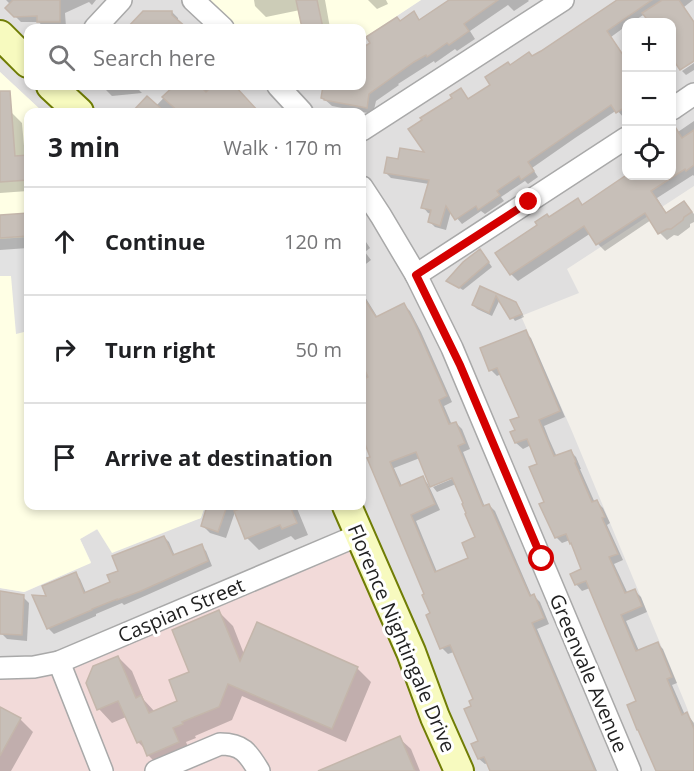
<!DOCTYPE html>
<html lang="en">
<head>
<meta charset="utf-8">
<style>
  :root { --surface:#fff; --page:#f6f6f6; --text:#202124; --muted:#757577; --line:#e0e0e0 }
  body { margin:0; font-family:"Open Sans",sans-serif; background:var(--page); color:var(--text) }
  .controls { position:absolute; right:18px; top:18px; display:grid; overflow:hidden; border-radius:12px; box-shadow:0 3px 9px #0003 }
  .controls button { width:54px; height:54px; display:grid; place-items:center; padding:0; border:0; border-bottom:2px solid var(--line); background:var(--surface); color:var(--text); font:30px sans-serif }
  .stop { position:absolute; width:18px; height:18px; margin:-14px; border:4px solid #d40000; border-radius:50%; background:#fff }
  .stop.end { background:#d40000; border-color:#fff; box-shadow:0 2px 6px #0008 }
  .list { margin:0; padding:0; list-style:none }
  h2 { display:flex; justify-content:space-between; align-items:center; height:78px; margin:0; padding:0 24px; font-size:26px }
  h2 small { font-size:20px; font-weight:400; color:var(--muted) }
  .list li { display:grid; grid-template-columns:39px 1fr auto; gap:18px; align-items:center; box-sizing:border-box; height:108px; padding:0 24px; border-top:2px solid var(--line) }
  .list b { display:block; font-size:22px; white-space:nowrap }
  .list em { font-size:20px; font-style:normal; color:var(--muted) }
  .icon { flex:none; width:33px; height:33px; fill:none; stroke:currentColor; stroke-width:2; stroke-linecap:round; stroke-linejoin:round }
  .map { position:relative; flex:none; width:694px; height:771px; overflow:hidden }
  .search { position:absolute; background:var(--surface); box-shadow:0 3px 9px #0003; left:24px; top:24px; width:342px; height:66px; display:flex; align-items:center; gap:15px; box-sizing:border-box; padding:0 21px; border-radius:12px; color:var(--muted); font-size:22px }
  .panel { position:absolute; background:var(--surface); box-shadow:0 3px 9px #0003; left:24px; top:108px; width:342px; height:402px; border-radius:12px }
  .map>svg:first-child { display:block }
  .residential { fill:#e0dfdf; fill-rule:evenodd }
  .commercial { fill:#f2dad9 }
  .education { fill:#ffffe5 }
  .parking { fill:#e2e2e2 }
  .shadow { fill:#0003; fill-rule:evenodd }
  .building { fill:#c7bfb8; stroke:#c4b6ab; stroke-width:1.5; fill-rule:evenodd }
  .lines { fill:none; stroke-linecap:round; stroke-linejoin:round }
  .street-casing { stroke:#a9a9a9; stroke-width:24 }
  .secondary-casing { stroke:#707d05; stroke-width:32 }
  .street { stroke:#fff; stroke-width:21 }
  .secondary { stroke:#f7fabf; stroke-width:28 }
  .route { stroke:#d40000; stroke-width:8 }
  .labels { text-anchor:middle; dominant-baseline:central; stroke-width:6; stroke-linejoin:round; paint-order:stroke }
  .street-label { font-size:20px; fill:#222; stroke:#fff }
</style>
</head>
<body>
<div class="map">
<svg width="694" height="771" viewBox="0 0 694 771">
  <rect width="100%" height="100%" fill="#f2efe9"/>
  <path class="residential" d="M0,0h194l30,28h-196v58h251l6,5 7,-5h70v-47l59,-39h273v186l-127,83 12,24 -58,23 50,113 114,274 9,23v45h-235l-399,-108 -60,5v-80l25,4 66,-30 -11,-23 18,-10 102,-10 5,-13h157v-394h-319l-43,-40zM626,22h46v154h-46z"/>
  <polygon class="commercial" points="360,535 459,771 0,771 0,668 35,668"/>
  <g class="education">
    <polygon points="194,0 421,0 362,39 362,28 224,28"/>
    <polygon points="0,72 43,112 28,112 28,506 205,506 201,518 112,553 97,529 80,539 91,563 24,592 0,588"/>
  </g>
  <polygon class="parking" points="28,237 28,331 16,334 11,276 0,276 0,239"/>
  <g class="shadow">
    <polygon points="6,0 96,0 92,5 89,2 65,13 66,27 44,28 39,22 21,22 7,8 11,5"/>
    <polygon points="254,0 325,0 330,28 304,28 300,10 266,17 255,6"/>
    <polygon points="368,0 386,0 388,4 377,9"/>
    <polygon points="452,0 528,0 529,1 514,11 508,5 470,31 475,39 457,51 455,49 435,63 434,61 398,84 399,85 376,101 373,114 332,106 323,98 324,86 362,86 362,50 413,13 421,21"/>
    <polygon points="618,0 693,0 684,7 694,22 694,59 676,63 672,66 672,22 651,22 645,14 632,22 626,22 626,26 611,37 626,59 626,115 623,117 617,110 575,138 532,168 538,177 528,184 525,181 501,197 504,201 485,214 481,211 462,224 451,211 446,230 435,227 430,222 432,214 428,213 423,207 429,184 391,178 386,173 400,161 428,154 454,98 460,90 469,100 492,85 510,66 532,58"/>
    <polygon points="172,12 178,18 178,22 184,28 129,28 144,13"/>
    <polygon points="694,63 694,70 686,75 682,71"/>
    <polygon points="105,86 140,86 137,88 142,93 112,96 106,90"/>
    <polygon points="175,86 233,86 258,112 140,112 137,109 156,106"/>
    <polygon points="11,112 22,123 25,157 28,156 28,191 0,193 0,113"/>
    <polygon points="694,121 694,176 693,175 657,198 667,214 684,203 694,214 694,222 690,224 690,227 678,236 674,235 667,240 660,233 651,220 605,251 598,244 591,233 518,281 511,274 549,218 578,199 584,206 627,176 672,176 672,156 676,153 672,146 672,136"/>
    <polygon points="28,215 28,248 0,250 0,217"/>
    <polygon points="362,236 370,248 365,252 371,260 362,267"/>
    <polygon points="483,254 492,267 463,290 448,281"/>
    <polygon points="481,288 515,303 519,307 524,317 515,321 500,299 492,316 477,309 473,305"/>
    <path d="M362,292l16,26 26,-13 6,6 11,21 31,70 -8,4 8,19 4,-2 6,6 8,20 -7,3 22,55 4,-2 6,6 37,86 2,-1 6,6 9,22 -12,5 60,142h-103l-6,-8 -3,1 -6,-5 1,-17 -7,-35 2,-7 -21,-48 -6,2 -6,-6 -16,-53 -62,-156 -2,1zM420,458l12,29v-3l26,-10 1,2 -26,11 4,5 19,-8 21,54 -7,20 -33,14 -21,-51 24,-11 -12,-26 -6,-6 -20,8 -8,-18z"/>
    <polygon points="525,332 531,338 565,417 544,426 549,439 557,457 570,451 576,457 581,469 580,469 595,503 597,502 603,508 610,523 607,525 623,560 614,564 628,594 635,591 641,597 647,612 626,621 639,651 657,643 663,649 677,683 672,685 685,715 687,714 694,723 694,771 657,771 638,702 590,588 582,591 576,584 583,570 570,540 562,543 556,537 546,502 539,464 531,445 523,449 516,443 512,433 517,431 521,418 501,374 497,376 491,370"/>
    <polygon points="209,506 237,506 226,538 210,533 202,525"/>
    <polygon points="251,506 296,506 308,535 295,540 291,536 259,550 247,538 236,512"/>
    <polygon points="164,537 169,542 175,556 201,546 206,551 212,566 147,595 124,605 122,603 96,614 96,616 54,634 48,628 34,597 48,598 75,574 80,579 86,593 111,582 120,572"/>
    <polygon points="23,597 29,603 27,641 7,639 1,633"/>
    <polygon points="219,612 233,626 244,654 357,668 371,682 346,742 242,696 232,720 195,736 196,738 186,742 192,756 162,769 148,755 146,750 138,742 126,717 112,723 99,709 118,657 132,671 144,700 155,712 179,702"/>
    <polygon points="0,709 20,719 33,732 11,771 0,771"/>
    <polygon points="399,738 411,749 420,771 333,771"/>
  </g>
  <g class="building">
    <polygon points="13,0 60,0 60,22 37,22 37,16 14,17 5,8"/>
    <polygon points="296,0 317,0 323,28 302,28"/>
    <polygon points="449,0 498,0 464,24 469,31 449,45 447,43 427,57 426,55 414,62 369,94 367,108 324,100 324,99 321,98 323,86 362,86 362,48 370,43 366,37 397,17 400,21 414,11 419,20"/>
    <polygon points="617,0 652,0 607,31 627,61 627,106 616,113 611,105 528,162 534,171 521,180 519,176 497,191 500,195 478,210 476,206 455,220 446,206 440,226 428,222 431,210 421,208 429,180 384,173 387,157 398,159 400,148 424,152 408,129 422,120 420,118 452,98 450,95 461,88 468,99 490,85 485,77 508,62 510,65 529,52 532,56 541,51"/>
    <polygon points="662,0 679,0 694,22 694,61 680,70 672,58 672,22 649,22 642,13"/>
    <polygon points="143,11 172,11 172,15 187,28 127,28"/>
    <polygon points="174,86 200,86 206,92 212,86 235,86 259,112 179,112 162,97"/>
    <polygon points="0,91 10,91 15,156 28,155 28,180 0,182"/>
    <polygon points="147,96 165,112 132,112"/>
    <polygon points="672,122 682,138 694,130 694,165 686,171 685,169 651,191 666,213 684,201 692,212 684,217 683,220 671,229 667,229 658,234 645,213 596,245 584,226 510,275 495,253 537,225 535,222 547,214 549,217 578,198 582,205 625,176 672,176"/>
    <polygon points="28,213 28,236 0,238 0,215"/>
    <polygon points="480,249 489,262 459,288 446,281 463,262"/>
    <polygon points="480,286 516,302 522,314 510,319 496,296 489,313 472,305"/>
    <path d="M362,295l14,22 28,-14 11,21 32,72 -8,4 10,24 7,-2 9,21 -7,3 25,60 6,-2 41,92 4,-2 10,24 -12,5 63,148h-105l-6,-14 -6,2 -7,-15 7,-3 -14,-32 7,-3 -2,-5 4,-2 -23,-54 -10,4 -14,-34 4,-2 -8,-18 2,-1 -57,-136 3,-1 -8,-21v-56l6,-3 -6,-13zM416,452l14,35 22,-9 11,25 -1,1 4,9 -1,1 10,23 -13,6 6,15 -33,14 -24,-57 24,-11 -12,-28 -23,10 -10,-24z"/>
    <polygon points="526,330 560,411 539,420 554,456 571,450 576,462 575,463 592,502 597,500 605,517 602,518 618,554 609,557 625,593 635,589 642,606 621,615 636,651 658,642 672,677 667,679 682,715 687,712 694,729 694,771 656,771 638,730 637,730 627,705 636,701 586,581 575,585 570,574 581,569 571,543 570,544 566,534 555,538 539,504 544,502 529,467 537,464 527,439 515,443 510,432 515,430 510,420 519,417 497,368 489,371 480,348"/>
    <polygon points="207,506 227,506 218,532 201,526"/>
    <polygon points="247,506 290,506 297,523 282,529 280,525 245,539 234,511"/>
    <polygon points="164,536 173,555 202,544 208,561 141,591 117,600 117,599 92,609 92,610 47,629 32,595 46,596 42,586 76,572 84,593 110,582 107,575 118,571 112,556"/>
    <polygon points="0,591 24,595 22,635 0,634"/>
    <polygon points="219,610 240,661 257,622 358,667 332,729 228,684 219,707 182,722 183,724 173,728 179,742 147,756 141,741 137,743 118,701 97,710 86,683 93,666 118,656 136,698 141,695 149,713 177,701 169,680 189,672 172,630"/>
    <polygon points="0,707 21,718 0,756"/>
    <polygon points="400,736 415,771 318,771"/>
  </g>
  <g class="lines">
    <defs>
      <g id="street">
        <polyline points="193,0 223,28"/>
        <polyline points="95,28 121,0"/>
        <polyline points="278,86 302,112"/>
        <polyline points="672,109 694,94"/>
        <polyline points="362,130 563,0"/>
        <polyline points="362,187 381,216 416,275 452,348 630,771"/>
        <polyline points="416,275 626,138"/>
        <polyline points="59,662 102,771"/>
        <polyline points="0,668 34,667 59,662 347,540 359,534"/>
        <path d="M156,771l64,-27c23,0 28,9 39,27"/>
      </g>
      <g id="secondary">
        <polyline points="0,35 28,63"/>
        <polyline points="51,86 79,112"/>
        <polyline points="347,506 411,652 435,717 459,771"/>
      </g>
    </defs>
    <use href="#street" class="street-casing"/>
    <use href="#secondary" class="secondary-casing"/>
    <use href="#street" class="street"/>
    <use href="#secondary" class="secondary"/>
  </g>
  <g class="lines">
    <polyline class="route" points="529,202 416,275 460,365 542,559"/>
  </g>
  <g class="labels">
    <g class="street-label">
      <text transform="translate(181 610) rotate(-23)">Caspian Street</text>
      <text transform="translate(402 638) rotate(67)">Florence Nightingale Drive</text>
      <text transform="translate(589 673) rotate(67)">Greenvale Avenue</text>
    </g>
  </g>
</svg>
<div class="controls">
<button>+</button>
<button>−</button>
<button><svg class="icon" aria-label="locate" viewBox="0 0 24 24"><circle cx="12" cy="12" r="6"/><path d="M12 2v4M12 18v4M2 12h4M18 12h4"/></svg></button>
</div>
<div class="stop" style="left:542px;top:559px"></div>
<div class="stop end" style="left:529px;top:202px"></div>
<div class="search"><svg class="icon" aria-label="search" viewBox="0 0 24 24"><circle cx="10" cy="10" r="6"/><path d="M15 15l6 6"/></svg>Search here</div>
<section class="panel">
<h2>3 min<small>Walk · 170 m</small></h2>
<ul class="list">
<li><svg class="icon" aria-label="ahead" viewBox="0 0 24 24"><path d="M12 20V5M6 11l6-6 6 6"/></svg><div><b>Continue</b></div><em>120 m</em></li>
<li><svg class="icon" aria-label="right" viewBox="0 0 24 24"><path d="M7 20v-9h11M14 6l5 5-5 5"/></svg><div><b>Turn right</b></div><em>50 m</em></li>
<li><svg class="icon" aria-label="arrive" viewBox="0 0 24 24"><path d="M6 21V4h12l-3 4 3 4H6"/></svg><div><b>Arrive at destination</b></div></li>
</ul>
</section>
</div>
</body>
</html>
